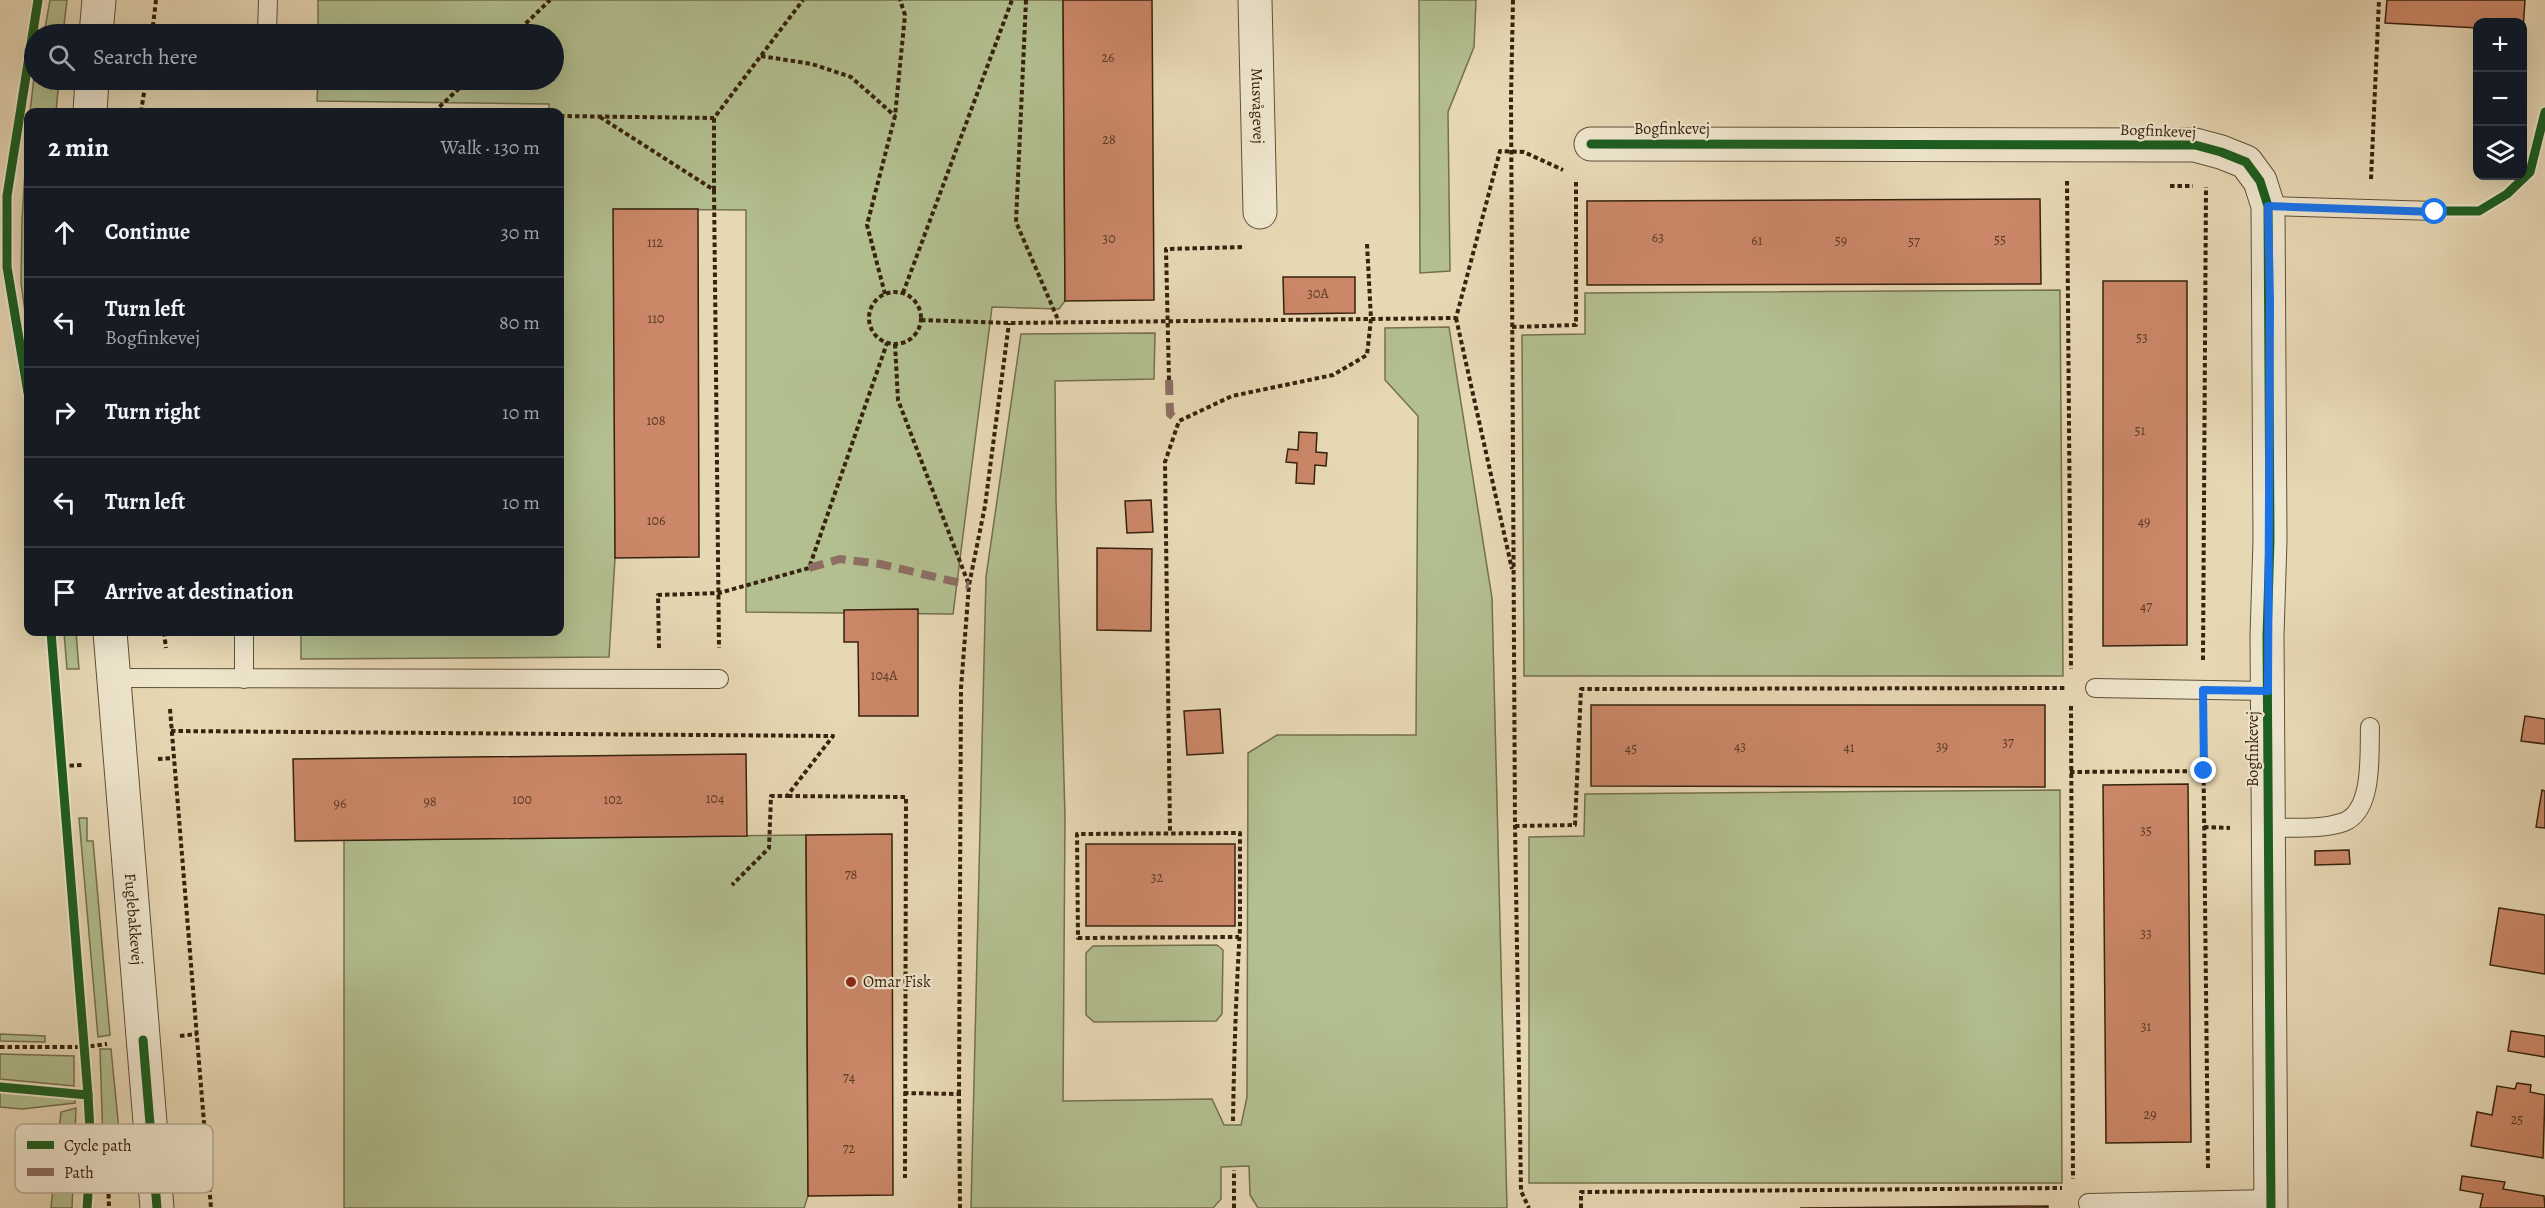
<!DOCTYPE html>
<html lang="en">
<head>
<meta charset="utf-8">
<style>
  :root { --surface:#171b24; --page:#242831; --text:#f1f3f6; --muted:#9ea1a6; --line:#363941 }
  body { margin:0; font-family:Alegreya,serif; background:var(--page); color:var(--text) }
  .controls { position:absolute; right:18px; top:18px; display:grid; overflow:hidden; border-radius:12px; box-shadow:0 6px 24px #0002 }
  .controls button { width:54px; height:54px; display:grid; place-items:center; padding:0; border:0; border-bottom:2px solid var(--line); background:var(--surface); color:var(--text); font:30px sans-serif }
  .stop { position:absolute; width:18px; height:18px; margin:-14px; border:4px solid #1a73e8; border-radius:50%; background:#fff }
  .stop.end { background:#1a73e8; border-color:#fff; box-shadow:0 2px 6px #0008 }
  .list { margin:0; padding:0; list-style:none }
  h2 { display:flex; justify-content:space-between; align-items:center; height:78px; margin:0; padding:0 24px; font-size:26px }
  h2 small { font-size:20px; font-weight:400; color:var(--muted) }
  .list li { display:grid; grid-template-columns:39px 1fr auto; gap:18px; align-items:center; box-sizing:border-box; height:90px; padding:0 24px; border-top:2px solid var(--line) }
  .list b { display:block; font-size:22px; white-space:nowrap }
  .list p { margin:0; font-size:20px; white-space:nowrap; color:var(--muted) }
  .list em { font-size:20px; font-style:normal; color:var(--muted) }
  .icon { flex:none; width:33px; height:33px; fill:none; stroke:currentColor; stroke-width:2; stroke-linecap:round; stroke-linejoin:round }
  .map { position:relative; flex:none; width:2545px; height:1208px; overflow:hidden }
  .search { position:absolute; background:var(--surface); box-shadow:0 6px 24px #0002; left:24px; top:24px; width:540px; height:66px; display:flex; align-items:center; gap:15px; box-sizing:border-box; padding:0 21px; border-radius:33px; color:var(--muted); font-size:22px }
  .panel { position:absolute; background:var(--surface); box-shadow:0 6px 24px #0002; left:24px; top:108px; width:540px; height:528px; border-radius:12px }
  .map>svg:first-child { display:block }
  .green { fill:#b3bf8f; stroke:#74704e; stroke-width:1.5 }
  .building { fill:#cb8768; stroke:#36220d; stroke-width:1.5 }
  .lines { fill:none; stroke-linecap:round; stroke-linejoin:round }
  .lane-casing { stroke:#625037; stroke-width:20 }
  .street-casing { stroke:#625037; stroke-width:35 }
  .path { stroke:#36220d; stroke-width:4; stroke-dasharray:4.5 3; stroke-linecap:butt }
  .lane { stroke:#efe6ce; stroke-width:18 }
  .street { stroke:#efe6ce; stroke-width:33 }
  .quiet { stroke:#8d6e63; stroke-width:8; stroke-dasharray:15 8; stroke-linecap:butt }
  .cycleway-casing { stroke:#efe6ce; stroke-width:13 }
  .cycleway { stroke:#1b5e20; stroke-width:9 }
  .route { stroke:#1a73e8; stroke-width:8 }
  .poi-dot { fill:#8f2418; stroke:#efe6ce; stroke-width:2 }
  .labels { text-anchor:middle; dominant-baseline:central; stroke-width:4.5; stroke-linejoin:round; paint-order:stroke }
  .number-label { font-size:14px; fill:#5b3b24 }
  .street-label { font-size:16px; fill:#36220d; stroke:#efe6ce }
  .poi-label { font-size:16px; fill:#36220d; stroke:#efe6ce; text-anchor:start }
  .key { fill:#efe6ce; stroke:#b8ab94; stroke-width:1.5 }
  .key-label { font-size:16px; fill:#36220d }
</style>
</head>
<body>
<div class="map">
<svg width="2545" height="1208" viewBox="0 0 2545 1208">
  <rect width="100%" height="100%" fill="#e7d8b4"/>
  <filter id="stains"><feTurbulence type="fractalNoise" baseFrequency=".00333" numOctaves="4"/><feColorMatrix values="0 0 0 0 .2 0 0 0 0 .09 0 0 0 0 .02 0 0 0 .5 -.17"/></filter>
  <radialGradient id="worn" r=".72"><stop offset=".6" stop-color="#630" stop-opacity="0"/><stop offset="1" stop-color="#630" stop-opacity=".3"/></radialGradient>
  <g class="green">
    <polygon points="50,0 67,0 63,34 44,34"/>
    <polygon points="318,0 1063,0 1065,301 1059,309 992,307 953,614 746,612 746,210 614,209 615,558 609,657 301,659 301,632 560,632 560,112 549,112 549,104 317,101 318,80 554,80 554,34 318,34"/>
    <polygon points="1419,0 1476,0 1474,47 1448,112 1450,271 1420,273"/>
    <polygon points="34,78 34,80 59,80 56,112 30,112"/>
    <polygon points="28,124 28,333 21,283 22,220"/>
    <polygon points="2060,290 2063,676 1524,676 1522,335 1585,334 1585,293"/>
    <polygon points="1449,327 1492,598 1507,1208 1258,1208 1250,1195 1249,1166 1221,1167 1221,1199 1213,1208 971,1208 986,577 1021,334 1155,333 1154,379 1055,381 1056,499 1065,816 1063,1101 1212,1099 1224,1125 1241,1125 1247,1097 1248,753 1277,735 1416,735 1418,416 1385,380 1385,328"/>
    <polygon points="64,632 76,632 79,669 67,669"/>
    <polygon points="2060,790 2062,1183 1529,1183 1529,837 1584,836 1585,794"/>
    <polygon points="79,818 87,818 87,841 93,841 110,1035 98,1037"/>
    <polygon points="806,835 808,1196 804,1208 344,1208 344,840"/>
    <polygon points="1217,945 1223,950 1222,1014 1216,1021 1094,1022 1086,1015 1086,953 1093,946"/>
    <polygon points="0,1034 45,1036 45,1042 0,1041"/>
    <polygon points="100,1049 111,1049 120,1141 103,1142"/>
    <polygon points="0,1054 74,1056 74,1086 0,1079"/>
    <polygon points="0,1092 75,1099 75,1103 22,1109 0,1107"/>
    <polygon points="76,1108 72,1208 51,1208 61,1112"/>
  </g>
  <g class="building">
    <polygon points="1063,0 1152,0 1154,300 1065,301"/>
    <polygon points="2387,0 2525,0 2523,30 2522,22 2478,22 2478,28 2385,23"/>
    <polygon points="2040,199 2041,284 1587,285 1587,201"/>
    <polygon points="613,209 698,209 699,557 615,558"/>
    <polygon points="1283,277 1355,277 1355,313 1284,314"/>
    <polygon points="2103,281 2187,281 2187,645 2103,646"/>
    <polygon points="1299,432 1317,433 1316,452 1327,453 1326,466 1315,465 1314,484 1296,483 1297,463 1286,462 1288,449 1298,450"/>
    <polygon points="1151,500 1153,532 1127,533 1125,501"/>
    <polygon points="1097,548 1152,549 1151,631 1097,630"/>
    <polygon points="918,609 918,716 859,716 858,642 844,642 844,610"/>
    <polygon points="1591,705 2045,705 2045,787 1591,786"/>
    <polygon points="1220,709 1223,753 1187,755 1184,711"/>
    <polygon points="2525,716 2545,719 2545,744 2521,741"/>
    <polygon points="746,754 747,836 295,841 293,759"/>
    <polygon points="2188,784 2191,1142 2106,1143 2103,785"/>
    <polygon points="2542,790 2545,791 2545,828 2536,827"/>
    <polygon points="892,834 893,1195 808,1196 806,835"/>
    <rect x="1086" y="844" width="149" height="82"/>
    <polygon points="2349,850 2350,864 2315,865 2315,851"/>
    <polygon points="2499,908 2545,915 2545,974 2490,965"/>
    <polygon points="2511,1031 2545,1036 2545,1057 2508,1051"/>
    <polygon points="2517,1083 2531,1085 2530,1092 2545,1095 2543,1158 2471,1146 2477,1112 2492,1115 2497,1086 2515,1089"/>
    <polygon points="2462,1176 2505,1182 2503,1189 2544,1196 2545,1208 2480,1208 2483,1194 2460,1190"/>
    <polygon points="2048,1206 2048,1208 1800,1208"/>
  </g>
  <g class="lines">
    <defs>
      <g id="lane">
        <polyline points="267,34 268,0"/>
        <polyline points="2268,206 2435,211"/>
        <polyline points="114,678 719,679"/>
        <polyline points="244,679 244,632"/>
        <polyline points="2095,688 2267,691"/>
        <path d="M2269,828c23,-1 52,2 75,-6 30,-12 25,-69 26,-95"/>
        <polyline points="2088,1203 2271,1199"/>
      </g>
      <g id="street">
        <path id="s1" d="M1255,0l5,212"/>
        <polyline points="96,34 99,0"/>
        <polyline points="90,112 92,80"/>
        <polyline points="1591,144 2195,145 2221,152 2246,162 2260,181 2268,206 2270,540 2267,636 2271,1208"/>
        <path id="s2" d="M110,632l47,576"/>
      </g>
    </defs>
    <use href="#lane" class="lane-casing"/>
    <use href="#street" class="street-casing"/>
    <g class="path">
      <polyline points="1026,0 1016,222 1059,322"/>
      <polyline points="1513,0 1511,98 1515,826 1521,1191 1529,1208"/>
      <polyline points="152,34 156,0"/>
      <polyline points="515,34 550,0"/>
      <polyline points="761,56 812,64 851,77 895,116"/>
      <polyline points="141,111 261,112"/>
      <polyline points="141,112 146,80"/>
      <polyline points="434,112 468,80"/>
      <polyline points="560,116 714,118 803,0"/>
      <polyline points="600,117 714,190 714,118"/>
      <polyline points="2371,179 2379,0"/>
      <polyline points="2067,181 2071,669"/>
      <polyline points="2170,186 2193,186"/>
      <polyline points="714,190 719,648"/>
      <polyline points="1367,244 1371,319 1456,318 1500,151 1524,152 1563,170"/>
      <circle cx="895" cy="318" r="26"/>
      <polyline points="903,293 1012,0"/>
      <polyline points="885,294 867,225 895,116 905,15 900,0"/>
      <polyline points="1456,318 1512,569"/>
      <polyline points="921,320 1009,323 1371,319 1367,355 1333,375 1232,396 1179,421 1165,462 1170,832"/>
      <polyline points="1512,327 1576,325 1576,179"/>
      <polyline points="895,344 898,400 969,585"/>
      <polyline points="1169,380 1166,249 1245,247"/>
      <polyline points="164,632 166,648"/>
      <polyline points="659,648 658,595 719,593 809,568 887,343"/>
      <polyline points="2203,660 2206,187"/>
      <polyline points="2071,706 2073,1179"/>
      <polyline points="170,709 211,1208"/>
      <polyline points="2203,721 2208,1170"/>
      <polyline points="171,731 833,736 787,796 771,796 769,848 732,885"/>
      <polyline points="158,759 173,758"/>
      <polyline points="62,766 82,765"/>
      <polyline points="2070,772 2204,771"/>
      <polyline points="788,796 906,797 905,1178"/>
      <polyline points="1515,826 1575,825 1581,689 2065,688"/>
      <polyline points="2204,827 2230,828"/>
      <polyline points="180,1036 197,1034"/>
      <polyline points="0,1047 84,1047 107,1044"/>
      <polyline points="904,1093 959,1094 960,1208"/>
      <polyline points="959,1094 961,688 969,585 985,506 1009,323"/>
      <path d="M1233,1121c1,-64 3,-128 7,-192v-96l-163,1 1,104 161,-1"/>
      <polyline points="107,1149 109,1208"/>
      <polyline points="1234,1208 1234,1170"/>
      <polyline points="1581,1208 1581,1192 2062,1188"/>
    </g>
    <use href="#lane" class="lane"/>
    <use href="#street" class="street"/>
    <g class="quiet">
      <polyline points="1169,380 1170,414 1179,421"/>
      <polyline points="809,568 840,559 880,564 969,585"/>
    </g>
    <defs>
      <g id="cycleway">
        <polyline points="1591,144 2195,145 2221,152 2246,162 2260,181 2268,206 2270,540 2267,636 2271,1208"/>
        <polyline points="2435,211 2479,211 2507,194 2530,172 2545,112"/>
        <polyline points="28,393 7,267 7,196 38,0"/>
        <polyline points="51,632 88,1095 91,1150 87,1208"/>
        <polyline points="143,1040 157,1208"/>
        <polyline points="0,1087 88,1095"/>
      </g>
    </defs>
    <use href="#cycleway" class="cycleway-casing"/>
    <use href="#cycleway" class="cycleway"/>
  </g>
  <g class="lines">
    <polyline class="route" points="2204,771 2203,690 2268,691 2270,300 2268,206 2435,212"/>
  </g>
  <circle class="poi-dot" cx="851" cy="982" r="6"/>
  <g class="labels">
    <g class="number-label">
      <text x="1108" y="57">26</text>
      <text x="1109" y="139">28</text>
      <text x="1658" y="237">63</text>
      <text x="1109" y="238">30</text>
      <text x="2000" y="239">55</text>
      <text x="1757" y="240">61</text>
      <text x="1841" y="240">59</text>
      <text x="1914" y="241">57</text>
      <text x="655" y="242">112</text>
      <text x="1318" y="293">30A</text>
      <text x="656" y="318">110</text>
      <text x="2142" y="337">53</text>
      <text x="656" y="420">108</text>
      <text x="2140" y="430">51</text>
      <text x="656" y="520">106</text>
      <text x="2144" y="521">49</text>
      <text x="2146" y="606">47</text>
      <text x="884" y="675">104A</text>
      <text x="2008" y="742">37</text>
      <text x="1740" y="746">43</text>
      <text x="1942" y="746">39</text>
      <text x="1849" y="747">41</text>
      <text x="1631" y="748">45</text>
      <text x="715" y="798">104</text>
      <text x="522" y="799">100</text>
      <text x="613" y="799">102</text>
      <text x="430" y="801">98</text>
      <text x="340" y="803">96</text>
      <text x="2146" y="830">35</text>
      <text x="851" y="874">78</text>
      <text x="1157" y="877">32</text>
      <text x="2146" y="933">33</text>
      <text x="2146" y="1026">31</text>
      <text x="849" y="1077">74</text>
      <text x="2150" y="1114">29</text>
      <text x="2517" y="1119">25</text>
      <text x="849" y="1148">72</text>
    </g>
    <g class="street-label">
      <text stroke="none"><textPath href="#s1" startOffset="106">Musvågevej</textPath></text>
      <text x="1672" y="129">Bogfinkevej</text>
      <text transform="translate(2158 131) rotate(2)">Bogfinkevej</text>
      <text transform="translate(2253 749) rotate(-90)">Bogfinkevej</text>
      <text stroke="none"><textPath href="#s2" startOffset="288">Fuglebakkevej</textPath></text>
    </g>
    <g class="poi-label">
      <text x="863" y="982">Omar Fisk</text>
    </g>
  </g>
  <rect x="15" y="1124" width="198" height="69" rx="9" class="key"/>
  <rect x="27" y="1141" width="27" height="8" fill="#1b5e20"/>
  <rect x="27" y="1168" width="27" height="8" fill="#8d6e63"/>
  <g class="key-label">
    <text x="64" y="1151">Cycle path</text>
    <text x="64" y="1178">Path</text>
  </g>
  <rect width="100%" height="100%" filter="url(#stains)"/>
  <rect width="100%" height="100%" fill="url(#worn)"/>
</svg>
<div class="controls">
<button>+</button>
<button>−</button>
<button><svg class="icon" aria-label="layers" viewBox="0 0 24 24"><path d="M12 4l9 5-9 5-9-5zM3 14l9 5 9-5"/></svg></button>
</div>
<div class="stop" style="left:2435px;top:212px"></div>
<div class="stop end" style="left:2204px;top:771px"></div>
<div class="search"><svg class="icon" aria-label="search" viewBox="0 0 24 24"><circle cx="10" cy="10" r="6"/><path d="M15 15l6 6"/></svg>Search here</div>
<section class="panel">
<h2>2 min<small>Walk · 130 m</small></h2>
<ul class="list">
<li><svg class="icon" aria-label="ahead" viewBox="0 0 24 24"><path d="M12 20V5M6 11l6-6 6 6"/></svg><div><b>Continue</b></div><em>30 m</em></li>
<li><svg class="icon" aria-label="left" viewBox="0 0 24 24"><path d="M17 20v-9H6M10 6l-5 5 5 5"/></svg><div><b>Turn left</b><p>Bogfinkevej</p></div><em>80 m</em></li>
<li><svg class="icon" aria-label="right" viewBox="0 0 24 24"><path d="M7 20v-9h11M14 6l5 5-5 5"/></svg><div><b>Turn right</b></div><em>10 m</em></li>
<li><svg class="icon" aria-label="left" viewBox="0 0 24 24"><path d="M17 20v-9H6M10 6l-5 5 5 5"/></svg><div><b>Turn left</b></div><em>10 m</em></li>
<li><svg class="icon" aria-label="arrive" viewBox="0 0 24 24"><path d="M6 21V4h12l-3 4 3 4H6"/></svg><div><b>Arrive at destination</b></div></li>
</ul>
</section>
</div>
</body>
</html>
